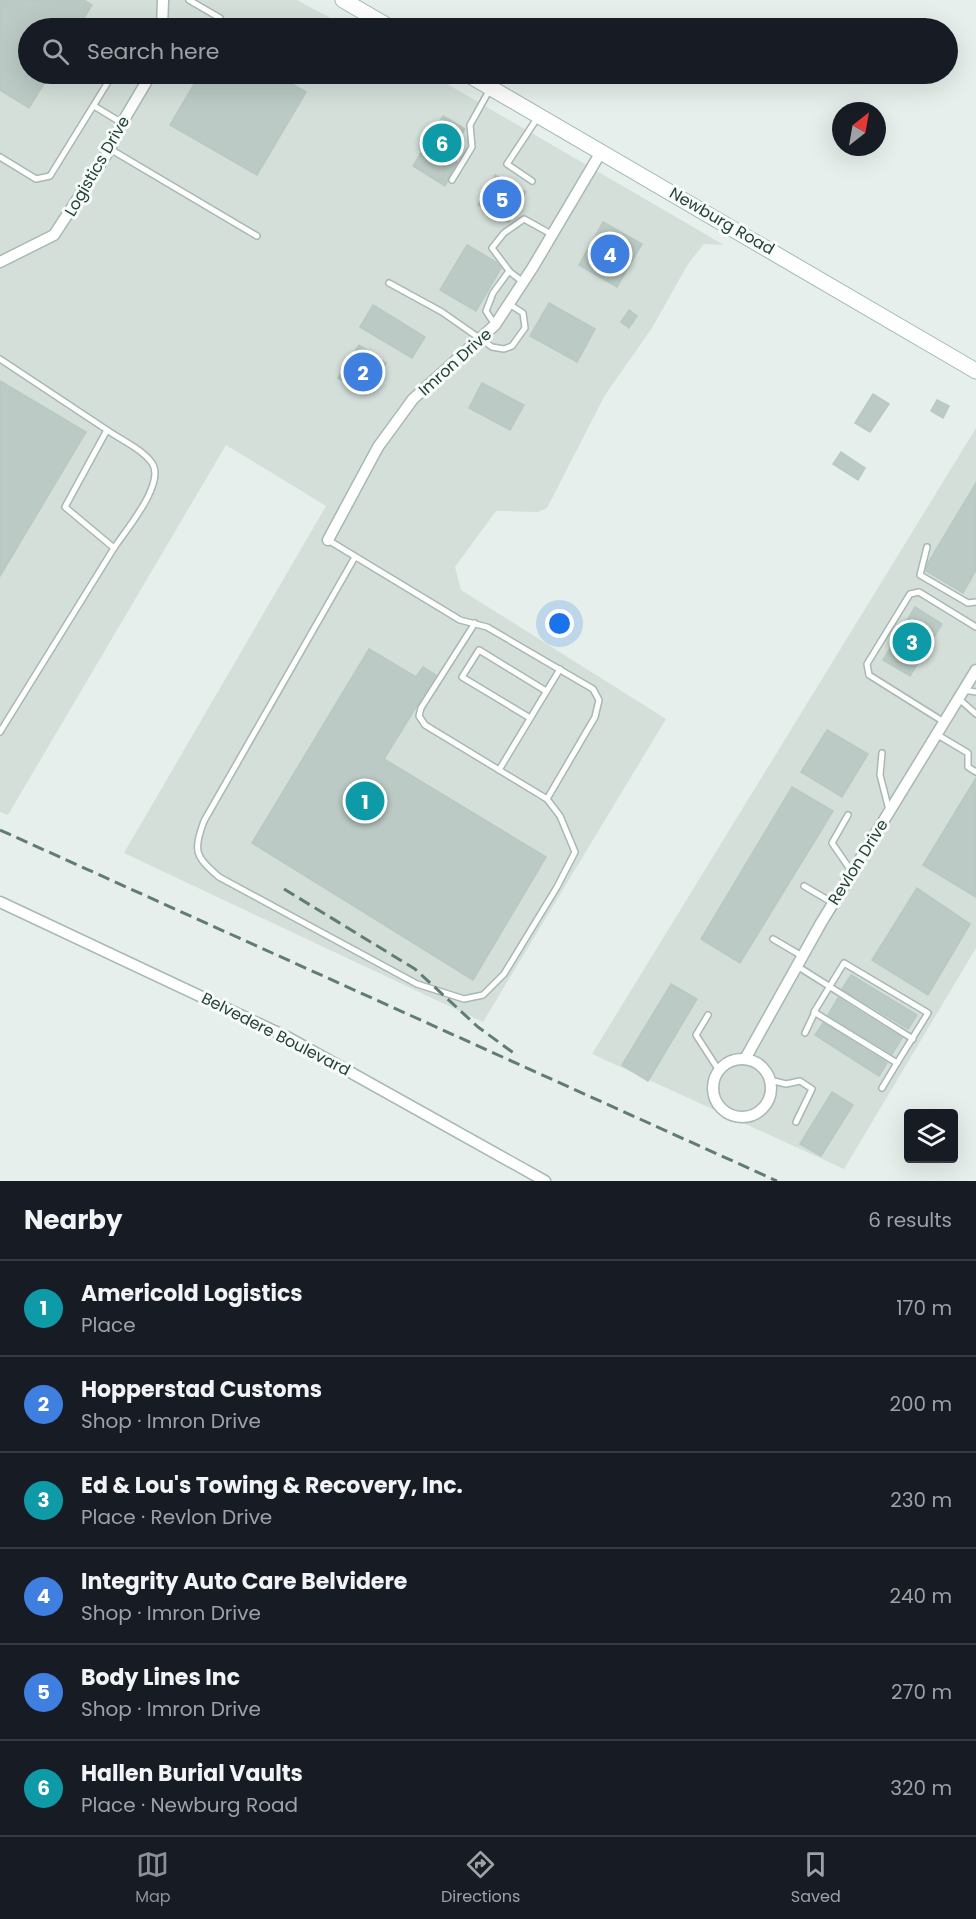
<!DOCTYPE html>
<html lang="en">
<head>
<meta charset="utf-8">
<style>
  :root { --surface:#171b24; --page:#20242c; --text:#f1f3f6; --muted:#9ea1a6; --line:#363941; --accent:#8c9099 }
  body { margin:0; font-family:Poppins,sans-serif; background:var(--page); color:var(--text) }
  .controls { position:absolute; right:18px; bottom:18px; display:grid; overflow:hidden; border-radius:6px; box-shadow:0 6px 24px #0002 }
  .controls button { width:54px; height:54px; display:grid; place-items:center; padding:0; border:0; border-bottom:2px solid var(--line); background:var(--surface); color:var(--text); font:30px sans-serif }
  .compass { position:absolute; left:832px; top:102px; width:54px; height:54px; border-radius:50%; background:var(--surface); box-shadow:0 6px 24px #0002; rotate:31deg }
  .you { position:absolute; left:560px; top:624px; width:21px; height:21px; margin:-15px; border:4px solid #fff; border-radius:50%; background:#1a73e8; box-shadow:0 0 0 9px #1a73e833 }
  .badge { display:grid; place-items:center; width:39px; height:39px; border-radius:50%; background:var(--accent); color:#fff; font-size:20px; font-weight:700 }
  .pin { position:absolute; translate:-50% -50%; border:3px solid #fff; box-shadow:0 2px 6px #0006 }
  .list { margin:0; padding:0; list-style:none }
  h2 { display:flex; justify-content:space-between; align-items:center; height:78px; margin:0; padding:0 24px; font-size:26px }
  h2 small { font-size:20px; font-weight:400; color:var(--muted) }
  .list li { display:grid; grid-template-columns:39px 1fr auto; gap:18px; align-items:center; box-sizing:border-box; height:96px; padding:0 24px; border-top:2px solid var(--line) }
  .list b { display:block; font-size:22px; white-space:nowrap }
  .list p { margin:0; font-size:20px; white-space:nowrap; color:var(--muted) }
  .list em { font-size:20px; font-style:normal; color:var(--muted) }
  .icon { flex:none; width:33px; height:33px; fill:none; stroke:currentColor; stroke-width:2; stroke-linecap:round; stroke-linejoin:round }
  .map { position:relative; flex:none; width:976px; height:1181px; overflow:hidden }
  .search { position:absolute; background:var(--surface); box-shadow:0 6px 24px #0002; left:18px; right:18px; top:18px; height:66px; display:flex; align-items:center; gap:15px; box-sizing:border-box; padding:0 21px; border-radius:33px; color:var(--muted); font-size:22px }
  .sheet { height:654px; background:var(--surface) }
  nav { display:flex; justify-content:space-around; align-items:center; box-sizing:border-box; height:84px; border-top:2px solid var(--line); background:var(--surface); font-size:16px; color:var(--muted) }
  nav a { display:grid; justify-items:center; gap:3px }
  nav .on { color:var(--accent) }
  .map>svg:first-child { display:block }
  .built { fill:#d4dfda }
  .building { fill:#bbcac4; stroke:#b8c9c2; stroke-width:1.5 }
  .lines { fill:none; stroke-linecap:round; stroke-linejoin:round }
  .lane-casing { stroke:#a8b8b2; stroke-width:8 }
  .street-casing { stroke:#a8b8b2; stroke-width:13 }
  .secondary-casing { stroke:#a4bbb3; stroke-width:17 }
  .lane { stroke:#fff; stroke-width:5 }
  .street { stroke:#fff; stroke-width:10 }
  .secondary { stroke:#fff; stroke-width:15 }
  .rail { stroke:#5f7d75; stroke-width:3; stroke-dasharray:12 6; stroke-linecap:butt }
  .labels { text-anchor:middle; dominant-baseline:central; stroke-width:6; stroke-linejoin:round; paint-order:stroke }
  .street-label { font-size:16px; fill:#24423a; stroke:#f7fbf9 }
</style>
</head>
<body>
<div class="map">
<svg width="976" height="1181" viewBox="0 0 976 1181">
  <rect width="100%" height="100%" fill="#e6efeb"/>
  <g class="built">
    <polygon points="0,0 297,0 349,28 28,28 28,74 430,74 724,245 704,244 688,264 652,328 605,395 547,508 538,512 496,511 455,567 461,590 666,719 483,1022 124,853 326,506 226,445 8,815 0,812"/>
    <polygon points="976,428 976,948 844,1169 592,1054"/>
  </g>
  <g class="building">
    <polygon points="0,0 84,0 92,5 78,28 28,28 28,74 50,74 29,108 0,90"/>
    <polygon points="200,74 275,74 306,92 257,175 170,125"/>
    <polygon points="443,116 465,129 448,157 457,162 445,186 413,166"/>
    <polygon points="495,175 526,192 509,222 478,205"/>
    <polygon points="603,222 642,244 617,287 579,265"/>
    <polygon points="467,245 496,262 501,268 476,311 440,290"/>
    <polygon points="549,303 595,329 577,362 530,336"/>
    <polygon points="373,305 425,337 412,358 360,327"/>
    <polygon points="629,310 637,316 629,328 621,322"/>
    <polygon points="359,345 386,363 366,395 338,378"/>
    <polygon points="0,381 86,432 0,576"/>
    <polygon points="482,383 524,405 510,430 469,408"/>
    <polygon points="873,394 889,404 870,432 855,423"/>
    <polygon points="937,400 949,406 943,418 931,411"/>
    <polygon points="841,452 865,468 858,480 833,464"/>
    <polygon points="976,483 976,570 963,593 926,571 928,563"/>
    <polygon points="915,607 942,624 910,676 883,660"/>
    <polygon points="369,649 416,677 423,667 436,675 384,759 546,857 473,980 252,843"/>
    <polygon points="827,730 868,754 842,797 801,772"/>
    <polygon points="976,778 976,897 923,865"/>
    <polygon points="792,787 833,811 740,963 701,939"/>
    <polygon points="917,888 970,924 928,995 872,960"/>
    <polygon points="851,975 917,1015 908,1029 842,989"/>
    <polygon points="671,984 697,999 648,1081 622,1065"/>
    <polygon points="838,998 902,1038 892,1054 828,1015"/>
    <polygon points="823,1023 887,1063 879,1076 815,1035"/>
    <polygon points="832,1092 853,1105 821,1156 800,1144"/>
  </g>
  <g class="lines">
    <defs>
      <g id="lane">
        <polyline points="189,0 220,18"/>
        <polyline points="94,106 122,123"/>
        <polyline points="110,149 257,236"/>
        <polyline points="0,157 36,179 50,176 113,74"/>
        <polyline points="452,180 472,147 470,125 490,89"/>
        <polyline points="532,181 507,164 538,117"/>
        <polyline points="523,282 510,272 492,248 504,233 524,219 553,235"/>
        <polyline points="389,283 442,312 492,347 504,349 512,346 525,328 523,313 509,304"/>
        <polyline points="495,325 486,311 493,293 509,271"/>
        <polyline points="0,359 107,430 65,507 114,548 0,732"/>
        <path d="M107,430c14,10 35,19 45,33 14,20 -26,67 -38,85"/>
        <polyline points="328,540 460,620 487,627 593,689 599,700 595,717 547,799 425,725 419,716 421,708 475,623"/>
        <polyline points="927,547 920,575 968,603 976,602"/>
        <path d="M355,557l-151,264c-11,31 -9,35 15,56l198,107 47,15 19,-4 21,-21 53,-87 18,-35 -15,-36 -13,-17"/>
        <polyline points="964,690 976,692"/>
        <polyline points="958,698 976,714"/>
        <polyline points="530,718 462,677 479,650 546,691"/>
        <polyline points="944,722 869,675 867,664 910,594 919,592 976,627"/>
        <polyline points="936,734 968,753 968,767 976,772"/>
        <polyline points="882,753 880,775 889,810"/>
        <polyline points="499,770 560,669"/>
        <polyline points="848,815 832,843 852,872"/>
        <polyline points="804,886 833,903"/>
        <polyline points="773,939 802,956"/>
        <polygon points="844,963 928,1013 897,1063 814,1012"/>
        <polyline points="797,966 913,1039"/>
        <polyline points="708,1015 696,1035 718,1069"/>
        <polyline points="805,1033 815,1012"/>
        <polyline points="770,1080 786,1084 800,1081 812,1089 796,1122"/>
        <polyline points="882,1088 897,1063"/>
      </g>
      <g id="street">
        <polyline points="162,28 163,0"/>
        <polyline points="0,262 54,235 110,149 122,123 151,74"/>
        <polyline points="328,540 378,447 413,399 495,325 533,267 601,152"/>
        <polyline points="0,902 289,1038 545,1181"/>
        <circle cx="742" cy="1088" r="29"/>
        <polyline points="745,1059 821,923 976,670"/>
      </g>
      <g id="secondary">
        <polyline points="343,0 391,28"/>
        <polyline points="467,74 976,371"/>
      </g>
    </defs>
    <use href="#lane" class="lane-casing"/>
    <use href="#street" class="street-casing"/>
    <use href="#secondary" class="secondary-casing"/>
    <use href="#lane" class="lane"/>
    <use href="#street" class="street"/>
    <use href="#secondary" class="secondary"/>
    <g class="rail">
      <polyline points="0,830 777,1181"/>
      <polyline points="284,889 415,969 478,1027 515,1054"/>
    </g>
  </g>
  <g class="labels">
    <g class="street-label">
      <text transform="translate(97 166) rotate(-60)">Logistics Drive</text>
      <text transform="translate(722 221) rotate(30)">Newburg Road</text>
      <text transform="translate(455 362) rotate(-42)">Imron Drive</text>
      <text transform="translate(858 862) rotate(-58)">Revlon Drive</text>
      <text transform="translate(276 1034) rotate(27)">Belvedere Boulevard</text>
    </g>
  </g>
</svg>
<div class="controls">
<button><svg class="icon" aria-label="layers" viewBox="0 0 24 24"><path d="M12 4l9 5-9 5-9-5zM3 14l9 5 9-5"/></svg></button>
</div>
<svg class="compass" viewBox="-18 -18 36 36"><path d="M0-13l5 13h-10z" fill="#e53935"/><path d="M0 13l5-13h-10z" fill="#9ea1a6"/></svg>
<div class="you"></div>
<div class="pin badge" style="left:365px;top:801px;background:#0f9aa8">1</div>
<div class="pin badge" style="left:363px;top:372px;background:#3f7fe0">2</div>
<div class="pin badge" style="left:912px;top:642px;background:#0f9aa8">3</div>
<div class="pin badge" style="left:610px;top:254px;background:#3f7fe0">4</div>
<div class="pin badge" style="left:502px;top:199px;background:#3f7fe0">5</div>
<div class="pin badge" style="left:442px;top:143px;background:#0f9aa8">6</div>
<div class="search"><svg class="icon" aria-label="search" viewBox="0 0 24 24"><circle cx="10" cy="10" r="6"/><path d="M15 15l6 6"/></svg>Search here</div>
</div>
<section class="sheet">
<h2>Nearby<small>6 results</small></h2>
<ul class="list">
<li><span class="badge" style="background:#0f9aa8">1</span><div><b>Americold Logistics</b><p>Place</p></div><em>170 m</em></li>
<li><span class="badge" style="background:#3f7fe0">2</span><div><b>Hopperstad Customs</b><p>Shop · Imron Drive</p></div><em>200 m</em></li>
<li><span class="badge" style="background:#0f9aa8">3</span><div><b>Ed &amp; Lou's Towing &amp; Recovery, Inc.</b><p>Place · Revlon Drive</p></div><em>230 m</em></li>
<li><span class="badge" style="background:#3f7fe0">4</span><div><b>Integrity Auto Care Belvidere</b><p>Shop · Imron Drive</p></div><em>240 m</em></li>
<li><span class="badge" style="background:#3f7fe0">5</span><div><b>Body Lines Inc</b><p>Shop · Imron Drive</p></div><em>270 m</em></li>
<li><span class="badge" style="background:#0f9aa8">6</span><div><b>Hallen Burial Vaults</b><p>Place · Newburg Road</p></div><em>320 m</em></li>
</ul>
</section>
<nav>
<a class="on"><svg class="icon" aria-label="map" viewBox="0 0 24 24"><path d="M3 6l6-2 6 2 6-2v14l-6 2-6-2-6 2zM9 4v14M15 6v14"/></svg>Map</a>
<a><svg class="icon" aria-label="directions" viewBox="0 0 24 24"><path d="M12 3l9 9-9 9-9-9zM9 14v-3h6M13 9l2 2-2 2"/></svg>Directions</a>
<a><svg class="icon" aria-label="saved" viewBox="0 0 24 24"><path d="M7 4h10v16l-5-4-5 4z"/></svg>Saved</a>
</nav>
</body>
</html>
